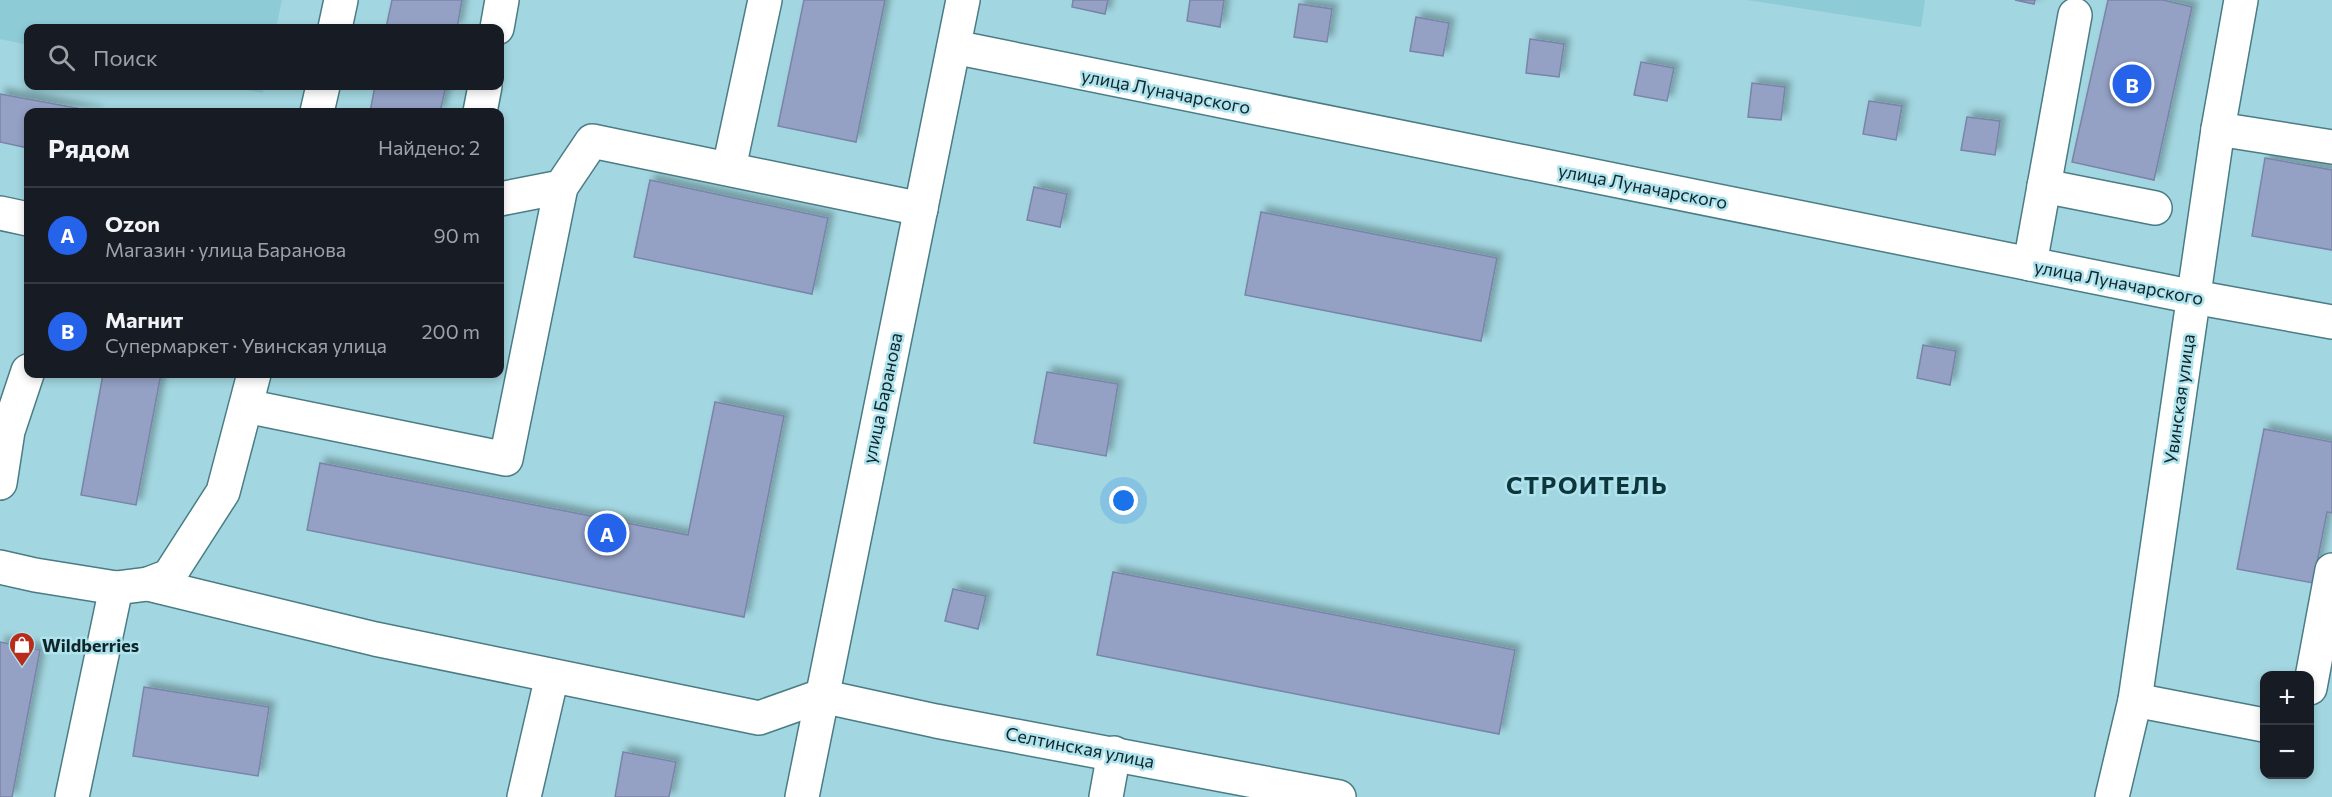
<!DOCTYPE html>
<html lang="ru">
<head>
<meta charset="utf-8">
<style>
  :root { --surface:#171b24; --page:#242831; --text:#f1f3f6; --muted:#9ea1a6; --line:#363941; --accent:#2563eb }
  body { margin:0; font-family:Commissioner,sans-serif; background:var(--page); color:var(--text) }
  .controls { position:absolute; right:18px; bottom:18px; display:grid; overflow:hidden; border-radius:12px; box-shadow:0 3px 9px #0003 }
  .controls button { width:54px; height:54px; display:grid; place-items:center; padding:0; border:0; border-bottom:2px solid var(--line); background:var(--surface); color:var(--text); font:30px sans-serif }
  .you { position:absolute; left:1124px; top:501px; width:21px; height:21px; margin:-15px; border:4px solid #fff; border-radius:50%; background:#1a73e8; box-shadow:0 0 0 9px #1a73e833 }
  .badge { display:grid; place-items:center; width:39px; height:39px; border-radius:50%; background:var(--accent); color:#fff; font-size:20px; font-weight:700 }
  .pin { position:absolute; translate:-50% -50%; border:3px solid #fff; box-shadow:0 2px 6px #0006 }
  .list { margin:0; padding:0; list-style:none }
  h2 { display:flex; justify-content:space-between; align-items:center; height:78px; margin:0; padding:0 24px; font-size:26px }
  h2 small { font-size:20px; font-weight:400; color:var(--muted) }
  .list li { display:grid; grid-template-columns:39px 1fr auto; gap:18px; align-items:center; box-sizing:border-box; height:96px; padding:0 24px; border-top:2px solid var(--line) }
  .list b { display:block; font-size:22px; white-space:nowrap }
  .list p { margin:0; font-size:20px; white-space:nowrap; color:var(--muted) }
  .list em { font-size:20px; font-style:normal; color:var(--muted) }
  .icon { flex:none; width:33px; height:33px; fill:none; stroke:currentColor; stroke-width:2; stroke-linecap:round; stroke-linejoin:round }
  .map { position:relative; flex:none; width:2332px; height:797px; overflow:hidden }
  .search { position:absolute; background:var(--surface); box-shadow:0 3px 9px #0003; left:24px; top:24px; width:480px; height:66px; display:flex; align-items:center; gap:15px; box-sizing:border-box; padding:0 21px; border-radius:12px; color:var(--muted); font-size:22px }
  .panel { position:absolute; background:var(--surface); box-shadow:0 3px 9px #0003; left:24px; top:108px; width:480px; height:270px; border-radius:12px }
  .map>svg:first-child { display:block }
  .built { fill:#8dccd7 }
  .building { fill:#94a1c5; stroke:#7984a8; stroke-width:1.5; filter:url(#shadow) }
  .lines { fill:none; stroke-linecap:round; stroke-linejoin:round }
  .minor-casing { stroke:#4a7c85; stroke-width:36 }
  .minor { stroke:#fff; stroke-width:33 }
  .labels { text-anchor:middle; dominant-baseline:central; stroke-width:5; stroke-linejoin:round; paint-order:stroke }
  .street-label { font-size:18px; fill:#102529; stroke:#afe3ed }
  .poi-label { font-size:18px; font-weight:bold; fill:#102529; stroke:#afe3ed; text-anchor:start }
  .district-label { font-size:24px; font-weight:bold; letter-spacing:1.5px; fill:#0d353b; stroke:#afe3ed }
</style>
</head>
<body>
<div class="map">
<svg width="2332" height="797" viewBox="0 0 2332 797">
  <defs>
    <filter id="shadow"><feDropShadow dx="5.5" dy="-5.5" stdDeviation="3" flood-color="#0004"/></filter>
  </defs>
  <rect width="100%" height="100%" fill="#a2d6e0"/>
  <g class="built">
    <polygon points="0,0 282,0 276,28 28,28 28,45 0,39"/>
    <polygon points="1747,0 1925,0 1921,27"/>
    <polygon points="225,86 264,86 263,93"/>
  </g>
  <g class="building">
    <polygon points="392,0 462,0 457,28 386,28"/>
    <polygon points="804,0 885,0 856,142 778,126"/>
    <polygon points="1073,0 1108,0 1105,14 1072,7"/>
    <polygon points="1190,0 1224,0 1220,27 1187,21"/>
    <polygon points="2015,0 2035,0 2034,4"/>
    <polygon points="2108,0 2163,0 2192,7 2154,180 2072,162"/>
    <polygon points="1299,4 1332,9 1327,42 1294,37"/>
    <polygon points="1416,17 1449,23 1443,56 1410,51"/>
    <polygon points="1530,39 1564,44 1559,77 1526,73"/>
    <polygon points="1641,62 1674,68 1667,101 1634,95"/>
    <polygon points="1752,83 1785,87 1781,120 1748,117"/>
    <polygon points="375,86 446,86 440,112 370,112"/>
    <polygon points="0,94 98,112 28,112 28,148 0,142"/>
    <polygon points="1869,101 1902,106 1896,140 1863,134"/>
    <polygon points="1967,117 2000,121 1995,155 1961,150"/>
    <polygon points="2265,158 2332,170 2332,250 2252,236"/>
    <polygon points="650,180 828,218 812,294 634,257"/>
    <polygon points="1034,187 1067,194 1060,227 1027,220"/>
    <polygon points="1261,212 1497,258 1481,341 1245,295"/>
    <polygon points="1923,345 1956,351 1950,385 1917,378"/>
    <polygon points="1047,372 1118,384 1106,456 1034,443"/>
    <polygon points="103,374 161,374 136,505 81,495"/>
    <polygon points="715,402 784,416 744,617 307,530 320,463 688,535"/>
    <polygon points="2264,429 2332,442 2332,513 2327,512 2313,583 2237,569"/>
    <polygon points="1113,572 1515,650 1499,734 1097,655"/>
    <polygon points="953,589 986,596 978,629 945,621"/>
    <polygon points="0,642 40,650 12,797 0,797"/>
    <polygon points="144,687 269,707 258,776 133,756"/>
    <polygon points="623,752 676,762 669,797 615,797"/>
  </g>
  <g class="lines">
    <defs>
      <g id="minor">
        <polyline points="335,28 341,0"/>
        <polyline points="497,28 502,0"/>
        <polyline points="954,47 2194,297 2332,322"/>
        <polyline points="317,112 323,86"/>
        <polyline points="480,112 485,86"/>
        <polyline points="2218,129 2332,147"/>
        <polyline points="729,168 765,0"/>
        <polyline points="2044,186 2155,208"/>
        <polyline points="500,199 561,187 592,141 921,209"/>
        <polyline points="0,213 28,219"/>
        <polyline points="2030,264 2075,15"/>
        <polyline points="246,406 506,459 561,187"/>
        <polyline points="0,483 8,431 28,371"/>
        <polyline points="0,567 35,575 116,588 148,584 375,639 759,718 821,696"/>
        <polyline points="148,584 169,576 223,492 254,374"/>
        <polyline points="2310,688 2332,570"/>
        <polyline points="821,696 936,721 1339,797"/>
        <polyline points="2135,700 2264,725"/>
        <polyline points="72,797 116,588"/>
        <polyline points="524,797 552,676"/>
        <polyline points="802,797 963,0"/>
        <polyline points="1106,797 1114,753"/>
        <polyline points="2112,797 2135,700 2218,129 2241,0"/>
      </g>
    </defs>
    <use href="#minor" class="minor-casing"/>
    <use href="#minor" class="minor"/>
  </g>
  <defs>
    <symbol id="shop-pin" viewBox="-11 -11 22 30"><path d="M0 17L-7.5 6A9.5 9.5 0 1 1 7.5 6Z" fill="#b92c1b" stroke="#afe3ed"/><path d="M-5-2.5h2.3a2.7 3.5 0 0 1 5.4 0H5L5.5 6h-11ZM-1.5-2.5h3a1.5 2.3 0 0 0-3 0Z" fill="#fff"/></symbol>
  </defs>
  <g fill-rule="evenodd">
    <use href="#shop-pin" x="7" y="630" width="30" height="40"/>
  </g>
  <g class="labels">
    <g class="street-label">
      <text transform="translate(1166 91) rotate(11)">улица Луначарского</text>
      <text transform="translate(1643 186) rotate(11)">улица Луначарского</text>
      <text transform="translate(2119 282) rotate(11)">улица Луначарского</text>
      <text transform="translate(882 398) rotate(-78)">улица Баранова</text>
      <text transform="translate(2179 399) rotate(-82)">Увинская улица</text>
      <text transform="translate(1080 747) rotate(11)">Селтинская улица</text>
    </g>
    <g class="poi-label">
      <text x="42" y="645">Wildberries</text>
    </g>
    <g class="district-label">
      <text x="1587" y="484">СТРОИТЕЛЬ</text>
    </g>
  </g>
</svg>
<div class="controls">
<button>+</button>
<button>−</button>
</div>
<div class="you"></div>
<div class="pin badge" style="left:607px;top:533px">A</div>
<div class="pin badge" style="left:2132px;top:84px">B</div>
<div class="search"><svg class="icon" aria-label="search" viewBox="0 0 24 24"><circle cx="10" cy="10" r="6"/><path d="M15 15l6 6"/></svg>Поиск</div>
<section class="panel">
<h2>Рядом<small>Найдено: 2</small></h2>
<ul class="list">
<li><span class="badge">A</span><div><b>Ozon</b><p>Магазин · улица Баранова</p></div><em>90 m</em></li>
<li><span class="badge">B</span><div><b>Магнит</b><p>Супермаркет · Увинская улица</p></div><em>200 m</em></li>
</ul>
</section>
</div>
</body>
</html>
